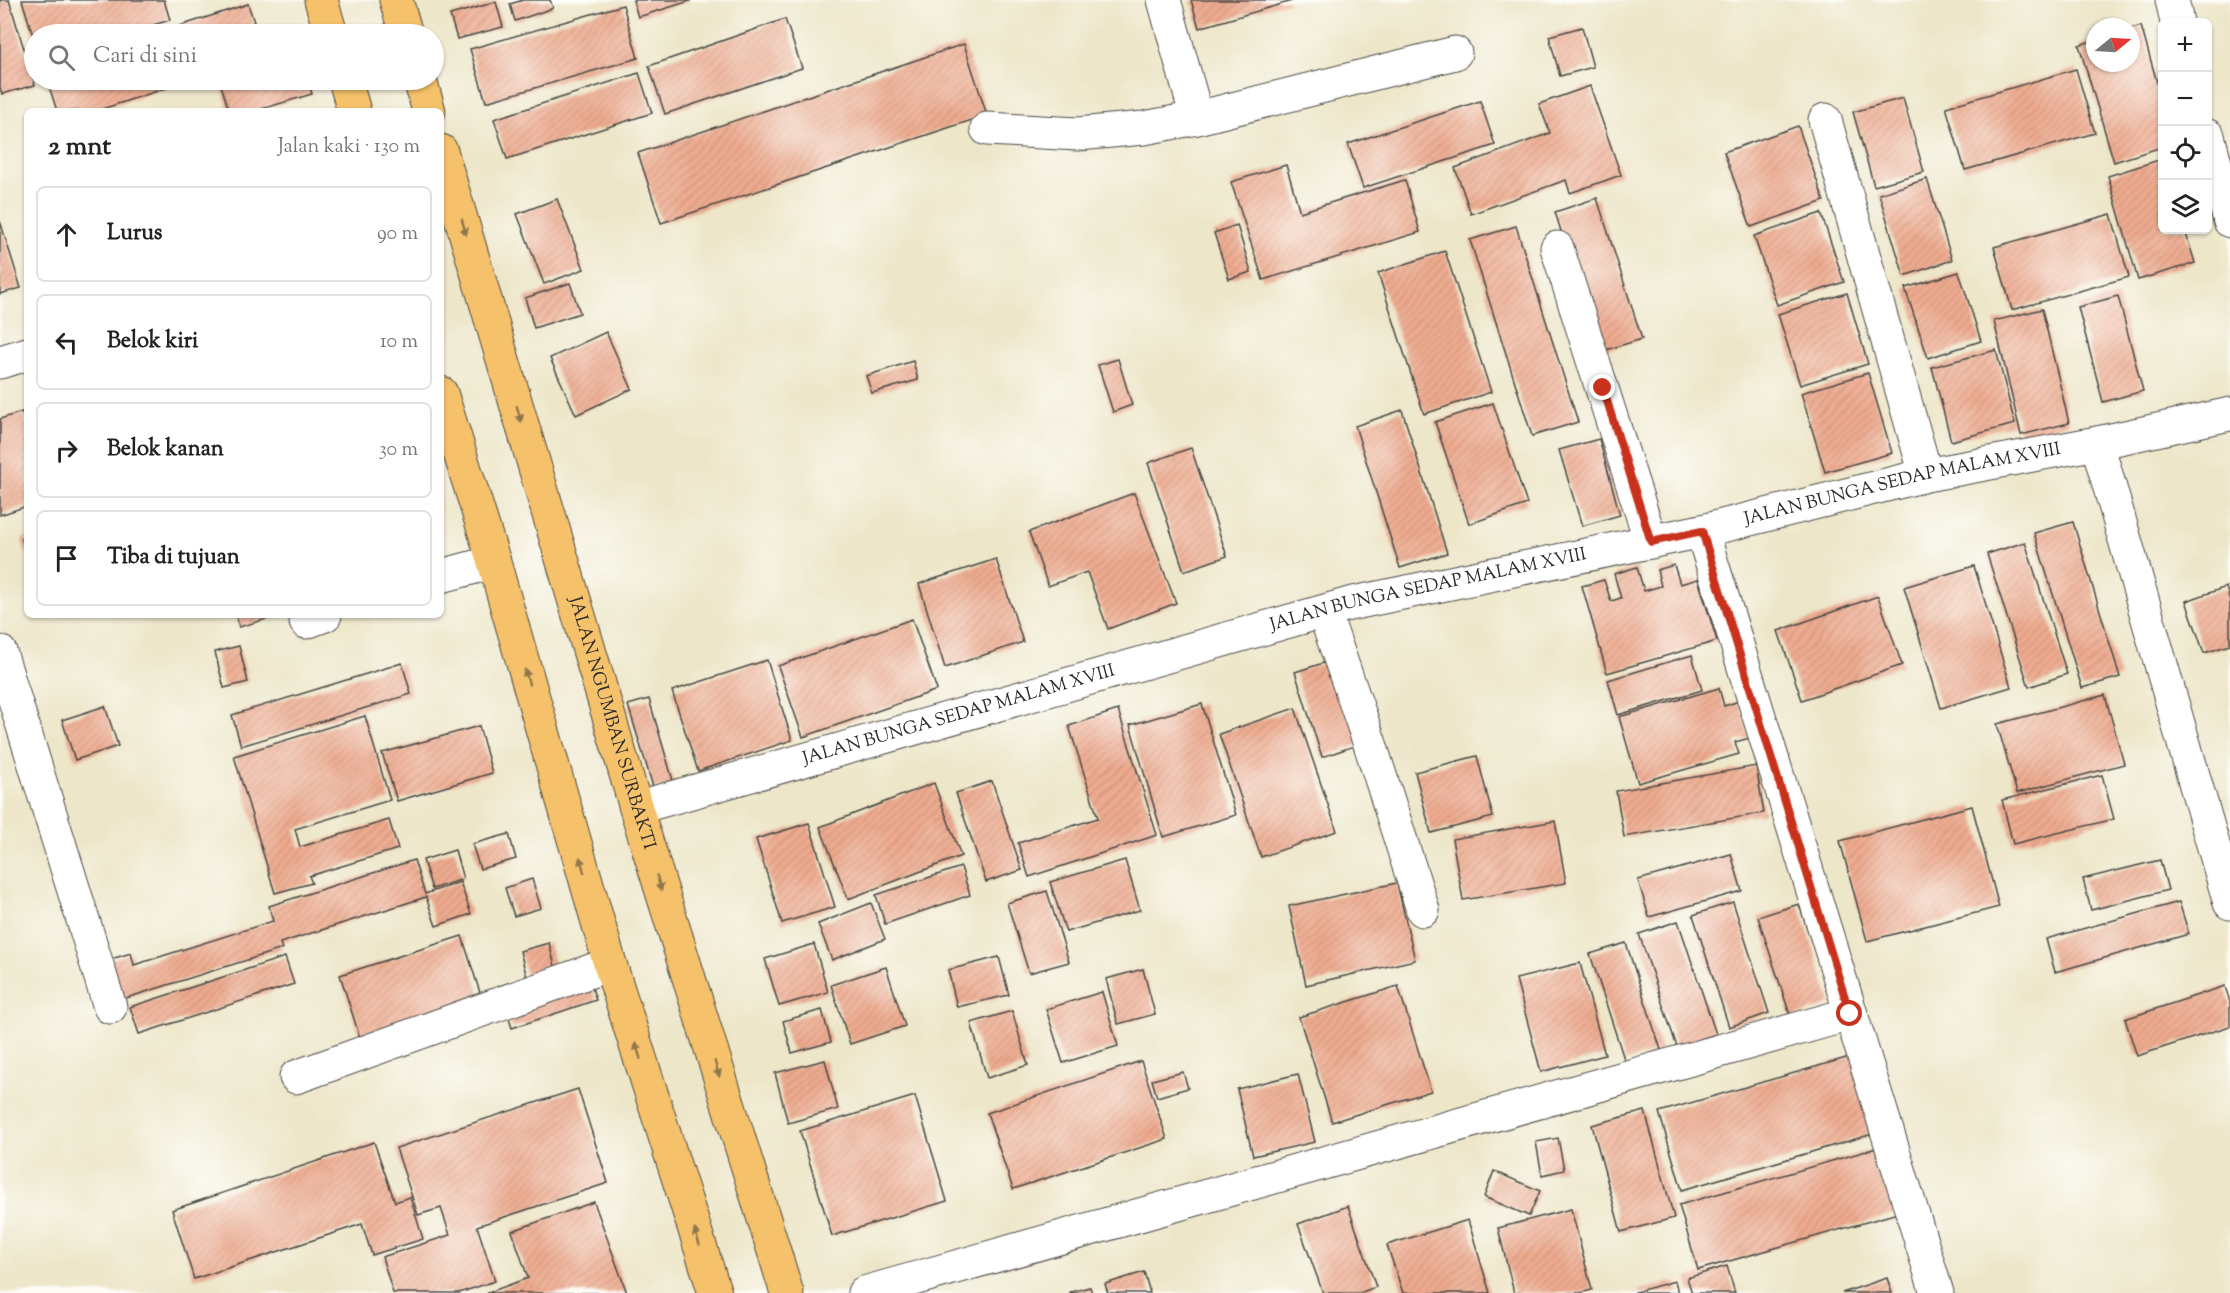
<!DOCTYPE html>
<html lang="id">
<head>
<meta charset="utf-8">
<style>
  :root { --surface:#fff; --page:#f6f6f6; --text:#222; --muted:#767676; --line:#e0e0e0 }
  body { margin:0; font-family:"Sorts Mill Goudy",serif; background:var(--page); color:var(--text) }
  .controls { position:absolute; right:18px; top:18px; display:grid; overflow:hidden; border-radius:9px; box-shadow:0 2px 4px #0004 }
  .controls button { width:54px; height:54px; display:grid; place-items:center; padding:0; border:0; border-bottom:2px solid var(--line); background:var(--surface); color:var(--text); font:30px sans-serif }
  .compass { position:absolute; left:2086px; top:18px; width:54px; height:54px; border-radius:50%; background:var(--surface); box-shadow:0 2px 4px #0004; rotate:72deg }
  .stop { position:absolute; width:18px; height:18px; margin:-14px; border:4px solid #c8321e; border-radius:50%; background:#fff }
  .stop.end { background:#c8321e; border-color:#fff; box-shadow:0 2px 6px #0008 }
  .list { margin:0; padding:0; list-style:none }
  h2 { display:flex; justify-content:space-between; align-items:center; height:78px; margin:0; padding:0 24px; font-size:26px }
  h2 small { font-size:20px; font-weight:400; color:var(--muted) }
  .list li { display:grid; grid-template-columns:39px 1fr auto; gap:18px; align-items:center; box-sizing:border-box; height:96px; margin:0 12px 12px; padding:0 12px; border:2px solid var(--line); border-radius:9px }
  .list b { display:block; font-size:22px; white-space:nowrap }
  .list em { font-size:20px; font-style:normal; color:var(--muted) }
  .icon { flex:none; width:33px; height:33px; fill:none; stroke:currentColor; stroke-width:2; stroke-linecap:round; stroke-linejoin:round }
  .map { position:relative; flex:none; width:2230px; height:1293px; overflow:hidden }
  .search { position:absolute; background:var(--surface); box-shadow:0 2px 4px #0004; left:24px; top:24px; width:420px; height:66px; display:flex; align-items:center; gap:15px; box-sizing:border-box; padding:0 21px; border-radius:33px; color:var(--muted); font-size:22px }
  .panel { position:absolute; background:var(--surface); box-shadow:0 2px 4px #0004; left:24px; top:108px; width:420px; height:510px; border-radius:9px }
  .map>svg:first-child { display:block }
  .building { fill:url(#building-hatch) }
  .lines { fill:none; stroke-linecap:round; stroke-linejoin:round }
  .minor-casing { stroke:#484743; stroke-width:35 }
  .highway-casing { stroke:#484743; stroke-width:35 }
  .minor { stroke:#fff; stroke-width:33 }
  .highway { stroke:#f5c16b; stroke-width:33 }
  .oneway { fill:#90764b }
  .route { stroke:#c8321e; stroke-width:8 }
  .labels { text-anchor:middle; dominant-baseline:central; stroke-width:4.5; stroke-linejoin:round; paint-order:stroke }
  .street-label { font-size:18px; fill:#2b2b2b; stroke:#fdfcf7 }
</style>
</head>
<body>
<div class="map">
<svg width="2230" height="1293" viewBox="0 0 2230 1293">
  <defs>
    <pattern id="building-hatch" width="6" height="6" patternUnits="userSpaceOnUse" patternTransform="scale(1.5)"><rect width="6" height="6" fill="#eeab8f"/><path d="M-1 1l2-2M0 6l6-6M5 7l2-2" fill="none" stroke="#cc937c"/></pattern>
  </defs>
  <rect width="100%" height="100%" fill="#fdfcf7"/>
  <filter id="ink" filterUnits="userSpaceOnUse"><feTurbulence type="fractalNoise" baseFrequency=".0167" numOctaves="2"/><feDisplacementMap in="SourceGraphic" scale="12" xChannelSelector="R" yChannelSelector="G"/><feConvolveMatrix kernelMatrix="1 2 1 2 8 2 1 2 1" color-interpolation-filters="sRGB"/></filter>
  <filter id="wash" filterUnits="userSpaceOnUse"><feTurbulence type="fractalNoise" baseFrequency=".008" numOctaves="4" result="noise"/><feDisplacementMap in="SourceGraphic" scale="24" xChannelSelector="R" yChannelSelector="G"/><feGaussianBlur stdDeviation="1.35" result="paint"/><feColorMatrix in="noise" values="0 0 0 0 0 0 0 0 0 0 0 0 0 0 0 0 0 1.4 0 .05"/><feComposite in="paint" operator="in"/></filter>
  <g filter="url(#wash)">
    <rect width="100%" height="100%" fill="#ede6c9"/>
    <g id="blocks">
      <g class="building">
        <polygon points="0,0 9,0 35,85 2,94 0,88"/>
        <polygon points="22,0 164,0 170,20 123,34 34,34 34,39"/>
        <polygon points="523,0 550,0 553,8 515,21 510,4"/>
        <polygon points="633,0 690,0 690,1 638,17"/>
        <polygon points="1191,0 1292,0 1292,1 1199,28"/>
        <polygon points="496,2 503,27 457,39 450,15"/>
        <polygon points="248,4 258,34 155,34"/>
        <polygon points="623,5 638,58 486,102 470,49"/>
        <polygon points="785,19 802,68 665,114 649,66"/>
        <polygon points="2141,26 2162,100 2162,147 2114,162 2079,45 2095,40 2095,63 2131,63 2131,29"/>
        <polygon points="1582,27 1593,67 1560,76 1549,36"/>
        <polygon points="964,44 987,115 661,223 638,153"/>
        <polygon points="2076,69 2095,133 1965,170 1946,107"/>
        <polygon points="639,73 652,113 507,159 494,119"/>
        <polygon points="47,80 191,80 96,111 57,111"/>
        <polygon points="240,80 308,80 312,94 255,111 229,111 221,85"/>
        <polygon points="1590,86 1621,175 1570,193 1566,180 1471,214 1455,168 1550,133 1539,104"/>
        <polygon points="1903,98 1924,172 1874,186 1853,112"/>
        <polygon points="1480,101 1495,145 1363,188 1348,144"/>
        <polygon points="1798,126 1824,201 1751,227 1724,152"/>
        <polygon points="2162,159 2162,230 2185,230 2195,263 2138,280 2108,176"/>
        <polygon points="1286,165 1300,212 1405,180 1420,232 1263,280 1231,182"/>
        <polygon points="1927,179 1952,260 1904,276 1879,194"/>
        <polygon points="1597,198 1642,339 1599,352 1555,212"/>
        <polygon points="557,199 584,269 544,284 517,214"/>
        <polygon points="1821,213 1844,282 1777,305 1754,236"/>
        <polygon points="2111,214 2129,277 2012,310 1994,247"/>
        <polygon points="0,221 21,288 0,294"/>
        <polygon points="1237,225 1251,272 1229,279 1214,233"/>
        <polygon points="1516,226 1578,422 1532,436 1470,240"/>
        <polygon points="1445,251 1491,392 1424,414 1378,273"/>
        <polygon points="1959,272 1981,341 1928,358 1905,288"/>
        <polygon points="570,283 580,313 534,328 525,298"/>
        <polygon points="1847,293 1868,364 1800,385 1778,314"/>
        <polygon points="2118,296 2143,391 2103,402 2078,307"/>
        <polygon points="2042,309 2069,423 2021,435 1994,321"/>
        <polygon points="606,332 632,389 576,415 550,358"/>
        <polygon points="1996,350 2015,424 1951,441 1932,367"/>
        <polygon points="1118,359 1132,405 1113,412 1098,365"/>
        <polygon points="913,361 918,380 872,393 866,376"/>
        <polygon points="1868,373 1892,453 1825,472 1801,393"/>
        <polygon points="1493,403 1527,504 1469,524 1435,422"/>
        <polygon points="1402,410 1447,553 1400,568 1355,426"/>
        <polygon points="22,412 27,428 27,506 0,515 0,419"/>
        <polygon points="1599,439 1620,515 1582,526 1559,450"/>
        <polygon points="1191,448 1227,556 1184,571 1148,463"/>
        <polygon points="1134,493 1176,603 1108,629 1087,572 1048,586 1029,532"/>
        <polygon points="2073,522 2120,677 2082,688 2034,533"/>
        <polygon points="27,537 27,554 26,554 22,539"/>
        <polygon points="2025,542 2067,674 2029,687 1987,554"/>
        <polygon points="996,559 1023,642 945,668 919,584"/>
        <polygon points="1674,565 1680,584 1698,579 1717,641 1607,673 1582,586 1604,580 1611,601 1621,598 1614,574 1637,567 1644,591 1661,586 1657,570"/>
        <polygon points="1974,566 2011,687 1941,708 1904,587"/>
        <polygon points="2226,587 2230,601 2230,645 2204,653 2186,601"/>
        <polygon points="1878,596 1902,665 1802,700 1778,631"/>
        <polygon points="236,615 277,615 277,616 239,627"/>
        <polygon points="912,619 937,690 803,737 778,666"/>
        <polygon points="239,646 248,682 224,688 215,652"/>
        <polygon points="1692,655 1702,690 1618,715 1608,680"/>
        <polygon points="1336,659 1363,743 1322,757 1295,672"/>
        <polygon points="767,660 792,740 698,771 672,691"/>
        <polygon points="402,663 411,694 241,746 232,715"/>
        <polygon points="1719,688 1724,706 1739,701 1750,738 1735,742 1739,754 1638,783 1619,717"/>
        <polygon points="2105,695 2124,764 2017,793 1997,724"/>
        <polygon points="649,699 674,784 654,790 628,705"/>
        <polygon points="1202,704 1236,815 1163,837 1130,725"/>
        <polygon points="105,706 118,746 75,760 62,720"/>
        <polygon points="1295,708 1337,831 1261,857 1219,734"/>
        <polygon points="1118,710 1157,835 1029,877 1018,843 1098,818 1069,726"/>
        <polygon points="365,716 390,800 295,829 300,847 389,820 398,849 309,876 312,883 275,893 234,756"/>
        <polygon points="479,726 492,773 397,801 382,753"/>
        <polygon points="1477,756 1493,817 1431,833 1415,772"/>
        <polygon points="1756,766 1764,813 1624,837 1616,791"/>
        <polygon points="2102,775 2114,819 2013,844 2002,800"/>
        <polygon points="992,781 1022,870 986,882 956,793"/>
        <polygon points="934,783 961,856 848,899 820,827"/>
        <polygon points="1972,806 1999,907 1867,941 1840,841"/>
        <polygon points="1555,821 1566,883 1463,900 1452,839"/>
        <polygon points="809,823 835,907 782,923 756,839"/>
        <polygon points="509,834 516,859 480,869 472,844"/>
        <polygon points="455,850 463,879 432,889 423,860"/>
        <polygon points="1731,854 1742,891 1649,917 1638,880"/>
        <polygon points="414,860 425,894 460,882 471,914 436,926 426,897 280,943 282,949 120,1000 108,960 131,953 134,965 273,921 269,906"/>
        <polygon points="1125,860 1140,910 1066,932 1050,882"/>
        <polygon points="2160,860 2168,890 2091,910 2083,879"/>
        <polygon points="961,867 970,895 885,924 876,895"/>
        <polygon points="532,879 541,908 514,916 505,888"/>
        <polygon points="1397,883 1415,960 1306,985 1289,906"/>
        <polygon points="1047,891 1069,962 1029,973 1007,903"/>
        <polygon points="1733,902 1769,1013 1729,1027 1693,915"/>
        <polygon points="2179,902 2189,934 2055,972 2046,939"/>
        <polygon points="871,903 885,939 832,960 818,924"/>
        <polygon points="1799,904 1832,1004 1791,1018 1758,917"/>
        <polygon points="1678,921 1716,1034 1677,1047 1639,934"/>
        <polygon points="462,936 482,999 360,1038 340,975"/>
        <polygon points="549,943 556,970 527,978 520,951"/>
        <polygon points="1626,943 1661,1050 1625,1062 1590,954"/>
        <polygon points="814,944 828,992 779,1006 765,959"/>
        <polygon points="285,957 294,984 139,1034 130,1007"/>
        <polygon points="999,957 1009,995 957,1007 948,970"/>
        <polygon points="1580,963 1605,1055 1541,1072 1516,979"/>
        <polygon points="886,967 905,1026 850,1044 831,985"/>
        <polygon points="1143,969 1155,1014 1118,1024 1106,979"/>
        <polygon points="590,982 596,1000 512,1028 506,1009"/>
        <polygon points="1398,986 1431,1091 1332,1122 1299,1017"/>
        <polygon points="2225,986 2230,1002 2230,1026 2137,1056 2125,1019"/>
        <polygon points="1102,992 1118,1046 1063,1063 1046,1009"/>
        <polygon points="822,1010 831,1042 792,1053 783,1021"/>
        <polygon points="1012,1011 1028,1065 987,1078 971,1023"/>
        <polygon points="1853,1056 1876,1133 1682,1190 1659,1112"/>
        <polygon points="825,1060 838,1109 788,1123 775,1073"/>
        <polygon points="1141,1061 1167,1139 1013,1189 987,1113"/>
        <polygon points="1183,1072 1188,1088 1157,1097 1152,1080"/>
        <polygon points="1298,1074 1315,1142 1253,1156 1237,1089"/>
        <polygon points="578,1089 608,1183 477,1226 495,1281 459,1293 393,1293 382,1257 450,1235 441,1208 418,1215 396,1148"/>
        <polygon points="915,1096 947,1201 832,1236 800,1131"/>
        <polygon points="1645,1111 1674,1218 1621,1232 1592,1125"/>
        <polygon points="1558,1138 1564,1170 1542,1175 1536,1142"/>
        <polygon points="374,1142 395,1202 410,1197 423,1239 372,1255 362,1224 194,1279 172,1210"/>
        <polygon points="1880,1147 1898,1213 1698,1270 1679,1205"/>
        <polygon points="1494,1171 1540,1191 1529,1216 1484,1197"/>
        <polygon points="594,1202 627,1293 487,1293 528,1278 512,1231"/>
        <polygon points="1348,1206 1376,1287 1359,1293 1323,1293 1298,1224"/>
        <polygon points="1571,1209 1592,1290 1580,1293 1514,1293 1498,1228"/>
        <polygon points="1468,1220 1490,1293 1403,1293 1387,1245"/>
        <polygon points="1727,1266 1735,1293 1692,1293 1687,1278"/>
        <polygon points="1144,1272 1150,1293 1108,1293 1105,1284"/>
        <polygon points="1887,1278 1892,1293 1842,1293"/>
        <polygon points="1675,1281 1678,1293 1635,1293 1635,1292"/>
        <polygon points="1090,1287 1092,1293 1070,1293 1070,1292"/>
      </g>
    </g>
  </g>
  <g filter="url(#ink)">
    <use href="#blocks" fill-opacity="0" stroke="#484743" stroke-width="1.5"/>
    <g class="lines">
      <defs>
        <g id="minor">
          <polyline points="1164,0 1197,118 1455,53"/>
          <polyline points="2172,0 2177,22"/>
          <polyline points="1825,120 1926,475"/>
          <polyline points="987,129 1078,134 1144,128 1197,118"/>
          <polyline points="2208,136 2230,221"/>
          <polyline points="1557,248 1651,542"/>
          <polyline points="0,362 27,354"/>
          <polyline points="2097,443 2230,903"/>
          <polyline points="1702,531 1937,1293"/>
          <polyline points="441,576 494,562"/>
          <polyline points="1324,612 1370,744 1423,910"/>
          <polyline points="306,622 325,615"/>
          <polyline points="0,652 110,1007"/>
          <path id="s1" d="M636,808l713,-204 353,-73 224,-56 171,-32 133,-29"/>
          <polyline points="296,1077 610,964"/>
          <polyline points="864,1293 1850,1014"/>
        </g>
        <g id="highway">
          <polyline points="321,0 331,34"/>
          <polyline points="396,0 406,34"/>
          <polyline points="345,80 354,111"/>
          <polyline points="420,80 429,111"/>
          <path id="s2" d="M441,151l195,657 151,485"/>
          <polyline points="441,393 494,562 610,964 715,1293"/>
        </g>
      </defs>
      <use href="#minor" class="minor-casing"/>
      <use href="#highway" class="highway-casing"/>
      <use href="#minor" class="minor"/>
      <use href="#highway" class="highway"/>
    </g>
    <defs><path id="oneway-solid" d="M-6-.8H1V-3.2L6.5 0L1 3.2V.8H-6Z" transform="scale(1.5)"/></defs>
    <g class="oneway">
      <use href="#oneway-solid" transform="translate(464 227) rotate(74)"/>
      <use href="#oneway-solid" transform="translate(519 414) rotate(74)"/>
      <use href="#oneway-solid" transform="translate(527 677) rotate(-106)"/>
      <use href="#oneway-solid" transform="translate(582 865) rotate(-106)"/>
      <use href="#oneway-solid" transform="translate(659 883) rotate(73)"/>
      <use href="#oneway-solid" transform="translate(638 1051) rotate(-108)"/>
      <use href="#oneway-solid" transform="translate(717 1069) rotate(73)"/>
      <use href="#oneway-solid" transform="translate(697 1237) rotate(-108)"/>
    </g>
  </g>
  <g class="lines" filter="url(#ink)">
    <polyline class="route" points="1603,388 1651,542 1702,531 1850,1014"/>
  </g>
  <g class="labels">
    <g class="street-label">
      <text stroke="none"><textPath href="#s1" startOffset="1308">JALAN BUNGA SEDAP MALAM XVIII</textPath></text>
      <text stroke="none"><textPath href="#s1" startOffset="822">JALAN BUNGA SEDAP MALAM XVIII</textPath></text>
      <text stroke="none"><textPath href="#s1" startOffset="336">JALAN BUNGA SEDAP MALAM XVIII</textPath></text>
      <text stroke="none"><textPath href="#s2" startOffset="597">JALAN NGUMBAN SURBAKTI</textPath></text>
    </g>
  </g>
</svg>
<div class="controls">
<button>+</button>
<button>−</button>
<button><svg class="icon" aria-label="locate" viewBox="0 0 24 24"><circle cx="12" cy="12" r="6"/><path d="M12 2v4M12 18v4M2 12h4M18 12h4"/></svg></button>
<button><svg class="icon" aria-label="layers" viewBox="0 0 24 24"><path d="M12 4l9 5-9 5-9-5zM3 14l9 5 9-5"/></svg></button>
</div>
<svg class="compass" viewBox="-18 -18 36 36"><path d="M0-13l5 13h-10z" fill="#e53935"/><path d="M0 13l5-13h-10z" fill="#767676"/></svg>
<div class="stop" style="left:1850px;top:1014px"></div>
<div class="stop end" style="left:1603px;top:388px"></div>
<div class="search"><svg class="icon" aria-label="search" viewBox="0 0 24 24"><circle cx="10" cy="10" r="6"/><path d="M15 15l6 6"/></svg>Cari di sini</div>
<section class="panel">
<h2>2 mnt<small>Jalan kaki · 130 m</small></h2>
<ul class="list">
<li><svg class="icon" aria-label="ahead" viewBox="0 0 24 24"><path d="M12 20V5M6 11l6-6 6 6"/></svg><div><b>Lurus</b></div><em>90 m</em></li>
<li><svg class="icon" aria-label="left" viewBox="0 0 24 24"><path d="M17 20v-9H6M10 6l-5 5 5 5"/></svg><div><b>Belok kiri</b></div><em>10 m</em></li>
<li><svg class="icon" aria-label="right" viewBox="0 0 24 24"><path d="M7 20v-9h11M14 6l5 5-5 5"/></svg><div><b>Belok kanan</b></div><em>30 m</em></li>
<li><svg class="icon" aria-label="arrive" viewBox="0 0 24 24"><path d="M6 21V4h12l-3 4 3 4H6"/></svg><div><b>Tiba di tujuan</b></div></li>
</ul>
</section>
</div>
</body>
</html>
